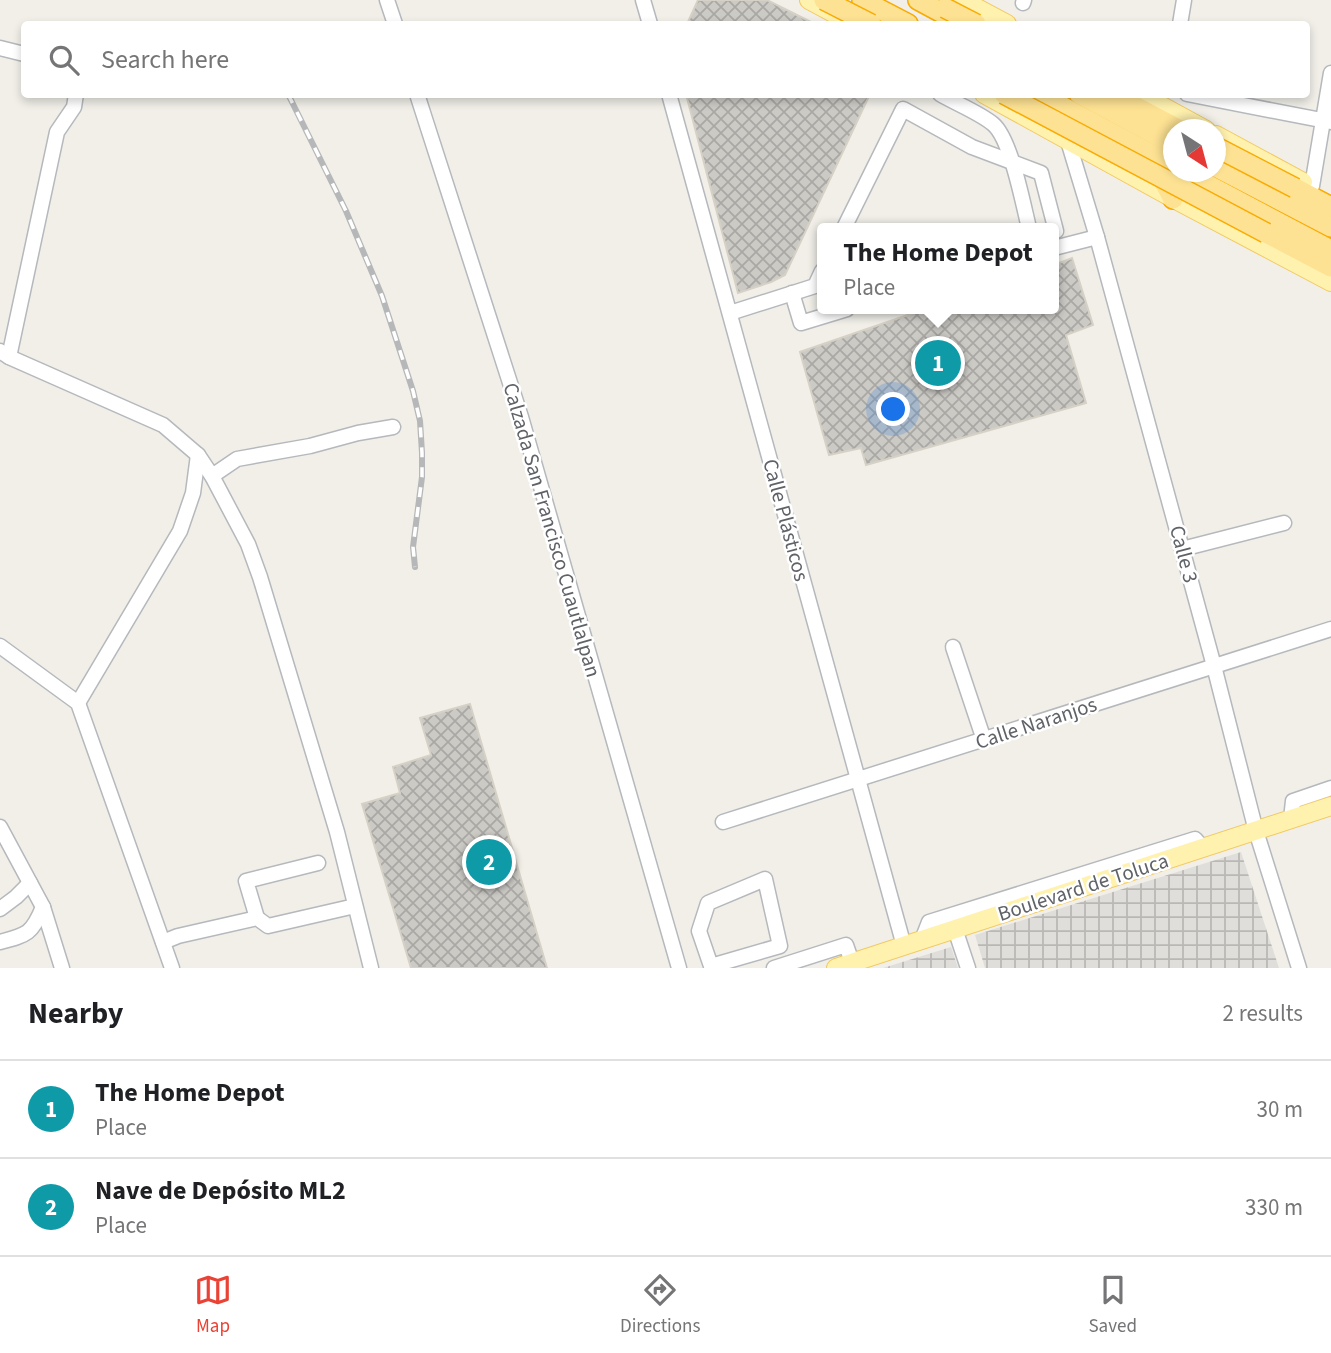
<!DOCTYPE html>
<html lang="en">
<head>
<meta charset="utf-8">
<style>
  :root { --surface:#fff; --page:#f2f2f2; --text:#202124; --muted:#757577; --line:#e0e0e0; --accent:#ea4335 }
  body { margin:0; font-family:"Source Sans 3",sans-serif; background:var(--page); color:var(--text) }
  .compass { position:absolute; left:1163px; top:119px; width:63px; height:63px; border-radius:50%; background:var(--surface); box-shadow:0 4px 10px #0003; rotate:144deg }
  .you { position:absolute; left:894px; top:410px; width:24px; height:24px; margin:-18px; border:5px solid #fff; border-radius:50%; background:#1a73e8; box-shadow:0 0 0 10px #1a73e833 }
  .badge { display:grid; place-items:center; width:46px; height:46px; border-radius:50%; background:var(--accent); color:#fff; font-size:23px; font-weight:700 }
  .pin { position:absolute; translate:-50% -50%; border:4px solid #fff; box-shadow:0 2px 7px #0006 }
  .popup { position:absolute; left:817px; top:223px; width:242px; height:91px; box-sizing:border-box; display:grid; place-content:center; border-radius:7px; background:var(--surface); filter:drop-shadow(0 2px 5px #0005); font-size:23px; white-space:nowrap; color:var(--muted) }
  .popup b { font-size:26px; color:var(--text) }
  .popup::after { content:''; position:absolute; left:50%; top:100%; margin-left:-14px; border:14px solid transparent; border-top-color:var(--surface) }
  .list { margin:0; padding:0; list-style:none }
  h2 { display:flex; justify-content:space-between; align-items:center; height:91px; margin:0; padding:0 28px; font-size:30px }
  h2 small { font-size:23px; font-weight:400; color:var(--muted) }
  .list li { display:grid; grid-template-columns:46px 1fr auto; gap:21px; align-items:center; box-sizing:border-box; height:98px; padding:0 28px; border-top:2px solid var(--line) }
  .list b { display:block; font-size:26px; white-space:nowrap }
  .list p { margin:0; font-size:23px; white-space:nowrap; color:var(--muted) }
  .list em { font-size:23px; font-style:normal; color:var(--muted) }
  .icon { flex:none; width:38px; height:38px; fill:none; stroke:currentColor; stroke-width:2; stroke-linecap:round; stroke-linejoin:round }
  .map { position:relative; flex:none; width:1331px; height:968px; overflow:hidden }
  .search { position:absolute; background:var(--surface); box-shadow:0 4px 10px #0003; left:21px; right:21px; top:21px; height:77px; display:flex; align-items:center; gap:18px; box-sizing:border-box; padding:0 24px; border-radius:7px; color:var(--muted); font-size:26px }
  .sheet { height:287px; background:var(--surface) }
  nav { display:flex; justify-content:space-around; align-items:center; box-sizing:border-box; height:98px; border-top:2px solid var(--line); background:var(--surface); font-size:19px; color:var(--muted) }
  nav a { display:grid; justify-items:center; gap:4px }
  nav .on { color:var(--accent) }
  .map>svg:first-child { display:block }
  .industrial { fill:url(#industrial-grid) }
  .building { fill:url(#building-cross-hatch); stroke:#d6d1c6; stroke-width:2 }
  .lines { fill:none; stroke-linecap:round; stroke-linejoin:round }
  .minor-casing { stroke:#b5b8bc; stroke-width:17 }
  .major-casing { stroke:#f2c960; stroke-width:20 }
  .highway-casing { stroke:#f9ab00; stroke-width:22 }
  .minor { stroke:#fff; stroke-width:14 }
  .major { stroke:#fff2af; stroke-width:18 }
  .highway { stroke:#fde293; stroke-width:19 }
  .rail-casing { stroke:#b6b7b8; stroke-width:6 }
  .rail { stroke:#fff; stroke-width:3.5; stroke-dasharray:10; stroke-linecap:butt }
  .highway-bridge-casing { stroke:#f9ab00; stroke-width:22; stroke-linecap:butt }
  .highway-bridge { stroke:#fde293; stroke-width:19 }
  .labels { text-anchor:middle; dominant-baseline:central; stroke-width:5; stroke-linejoin:round; paint-order:stroke }
  .street-label { font-size:21px; fill:#5f6368; stroke:#fff }
</style>
</head>
<body>
<div class="map">
<svg width="1331" height="968" viewBox="0 0 1331 968">
  <defs>
    <pattern id="industrial-grid" width="8" height="8" patternUnits="userSpaceOnUse" patternTransform="scale(1.75)"><rect width="8" height="8" fill="#e0deda"/><path d="M0 4h8M4 0v8" fill="none" stroke="#b9b8b5"/></pattern>
    <pattern id="building-cross-hatch" width="8" height="8" patternUnits="userSpaceOnUse" patternTransform="scale(1.75)"><rect width="8" height="8" fill="#cccac5"/><path d="M0 0l8 8M0 8l8-8" fill="none" stroke="#a9a8a4"/></pattern>
  </defs>
  <rect width="100%" height="100%" fill="#f1efe8"/>
  <g class="industrial">
    <polygon points="1241,852 1279,968 985,968 975,935"/>
    <polygon points="951,947 958,968 883,968"/>
  </g>
  <g class="building">
    <polygon points="698,0 767,0 815,24 687,24"/>
    <polygon points="686,94 870,94 785,275 771,282 738,293"/>
    <polygon points="1072,258 1093,325 1066,335 1086,403 866,465 861,448 829,455 800,352 925,309 1054,309 1054,265"/>
    <polygon points="470,704 547,968 411,968 362,804 400,793 393,767 431,755 420,718"/>
  </g>
  <g class="lines">
    <defs>
      <g id="minor">
        <polyline points="387,0 395,24"/>
        <polyline points="643,0 650,24"/>
        <polyline points="1023,3 1024,0"/>
        <polyline points="1180,24 1184,0"/>
        <polyline points="0,48 24,54"/>
        <polyline points="417,94 521,417 679,968"/>
        <polyline points="669,94 904,946"/>
        <path d="M940,94c15,9 40,19 53,30 18,15 30,80 36,104"/>
        <polyline points="1187,94 1331,122"/>
        <polyline points="1068,141 1097,237 1214,666 1256,831 1299,968"/>
        <polyline points="1312,186 1331,73"/>
        <polyline points="844,228 903,109 972,147 1041,173 1056,231 1054,232"/>
        <polyline points="1054,248 1097,237"/>
        <polyline points="792,293 801,323 847,309"/>
        <polyline points="730,313 815,286 822,271"/>
        <polyline points="0,351 9,357 163,425 198,455 212,476 248,544 260,577 337,832 371,968"/>
        <polyline points="9,357 57,132 74,107 76,94"/>
        <polyline points="212,476 237,459 310,446 358,433 393,427"/>
        <polyline points="1182,549 1284,523"/>
        <polyline points="0,646 78,703 172,968"/>
        <polyline points="953,647 984,740"/>
        <polyline points="78,703 180,531 193,493 198,455"/>
        <polyline points="1291,819 1293,801 1331,788"/>
        <polyline points="723,822 1331,629"/>
        <polyline points="0,827 43,907 62,968"/>
        <polygon points="765,879 780,946 711,966 699,931 708,903"/>
        <polyline points="0,909 16,897 30,883"/>
        <polyline points="257,918 246,881 318,863"/>
        <polyline points="955,929 968,968"/>
        <polyline points="922,940 929,922 1195,839 1203,848"/>
        <path d="M0,942c27,-7 32,-8 43,-35"/>
        <polyline points="163,942 178,936 257,918 268,926 355,906"/>
        <polyline points="774,968 846,945 854,968"/>
      </g>
      <g id="major">
        <polyline points="809,0 837,15"/>
        <polyline points="962,0 1007,24"/>
        <polyline points="984,94 1178,201 1331,282"/>
        <polyline points="1140,94 1206,130"/>
        <polyline points="1216,135 1303,182"/>
        <polyline points="836,968 1331,806"/>
      </g>
      <g id="highway">
        <polyline points="862,0 908,24"/>
        <polyline points="918,0 957,21"/>
        <polyline points="1039,94 1174,166"/>
        <polyline points="1079,94 1174,145"/>
        <polyline points="1112,94 1180,130"/>
        <polyline points="1216,167 1331,227"/>
        <polyline points="1158,171 1173,199"/>
        <polyline points="1184,172 1331,250"/>
        <polyline points="1295,188 1331,207"/>
        <polyline points="1266,233 1331,267"/>
      </g>
    </defs>
    <use href="#minor" class="minor-casing"/>
    <use href="#major" class="major-casing"/>
    <use href="#highway" class="highway-casing"/>
    <use href="#minor" class="minor"/>
    <use href="#major" class="major"/>
    <use href="#highway" class="highway"/>
    <defs>
      <polyline id="rail" points="288,94 346,211 382,296 413,391 420,421 422,453 422,477 413,547 415,567"/>
    </defs>
    <use href="#rail" class="rail-casing"/>
    <use href="#rail" class="rail"/>
    <defs>
      <g id="highway-bridge">
        <polyline points="824,0 871,24"/>
        <polyline points="945,8 976,24"/>
        <polyline points="1004,94 1266,233"/>
        <polyline points="1216,147 1295,188"/>
      </g>
    </defs>
    <use href="#highway-bridge" class="highway-bridge-casing"/>
    <use href="#highway-bridge" class="highway-bridge"/>
  </g>
  <g class="labels">
    <g class="street-label">
      <text transform="translate(786 520) rotate(75)">Calle Plásticos</text>
      <text transform="translate(552 530) rotate(74)">Calzada San Francisco Cuautlalpan</text>
      <text transform="translate(1184 554) rotate(75)">Calle 3</text>
      <text transform="translate(1036 723) rotate(-18)">Calle Naranjos</text>
      <text transform="translate(1083 887) rotate(-18)">Boulevard de Toluca</text>
    </g>
  </g>
</svg>
<svg class="compass" viewBox="-18 -18 36 36"><path d="M0-13l5 13h-10z" fill="#e53935"/><path d="M0 13l5-13h-10z" fill="#757577"/></svg>
<div class="you"></div>
<div class="pin badge" style="left:938px;top:363px;background:#0f9aa8">1</div>
<div class="popup"><b>The Home Depot</b>Place</div>
<div class="pin badge" style="left:489px;top:862px;background:#0f9aa8">2</div>
<div class="search"><svg class="icon" aria-label="search" viewBox="0 0 24 24"><circle cx="10" cy="10" r="6"/><path d="M15 15l6 6"/></svg>Search here</div>
</div>
<section class="sheet">
<h2>Nearby<small>2 results</small></h2>
<ul class="list">
<li><span class="badge" style="background:#0f9aa8">1</span><div><b>The Home Depot</b><p>Place</p></div><em>30 m</em></li>
<li><span class="badge" style="background:#0f9aa8">2</span><div><b>Nave de Depósito ML2</b><p>Place</p></div><em>330 m</em></li>
</ul>
</section>
<nav>
<a class="on"><svg class="icon" aria-label="map" viewBox="0 0 24 24"><path d="M3 6l6-2 6 2 6-2v14l-6 2-6-2-6 2zM9 4v14M15 6v14"/></svg>Map</a>
<a><svg class="icon" aria-label="directions" viewBox="0 0 24 24"><path d="M12 3l9 9-9 9-9-9zM9 14v-3h6M13 9l2 2-2 2"/></svg>Directions</a>
<a><svg class="icon" aria-label="saved" viewBox="0 0 24 24"><path d="M7 4h10v16l-5-4-5 4z"/></svg>Saved</a>
</nav>
</body>
</html>
